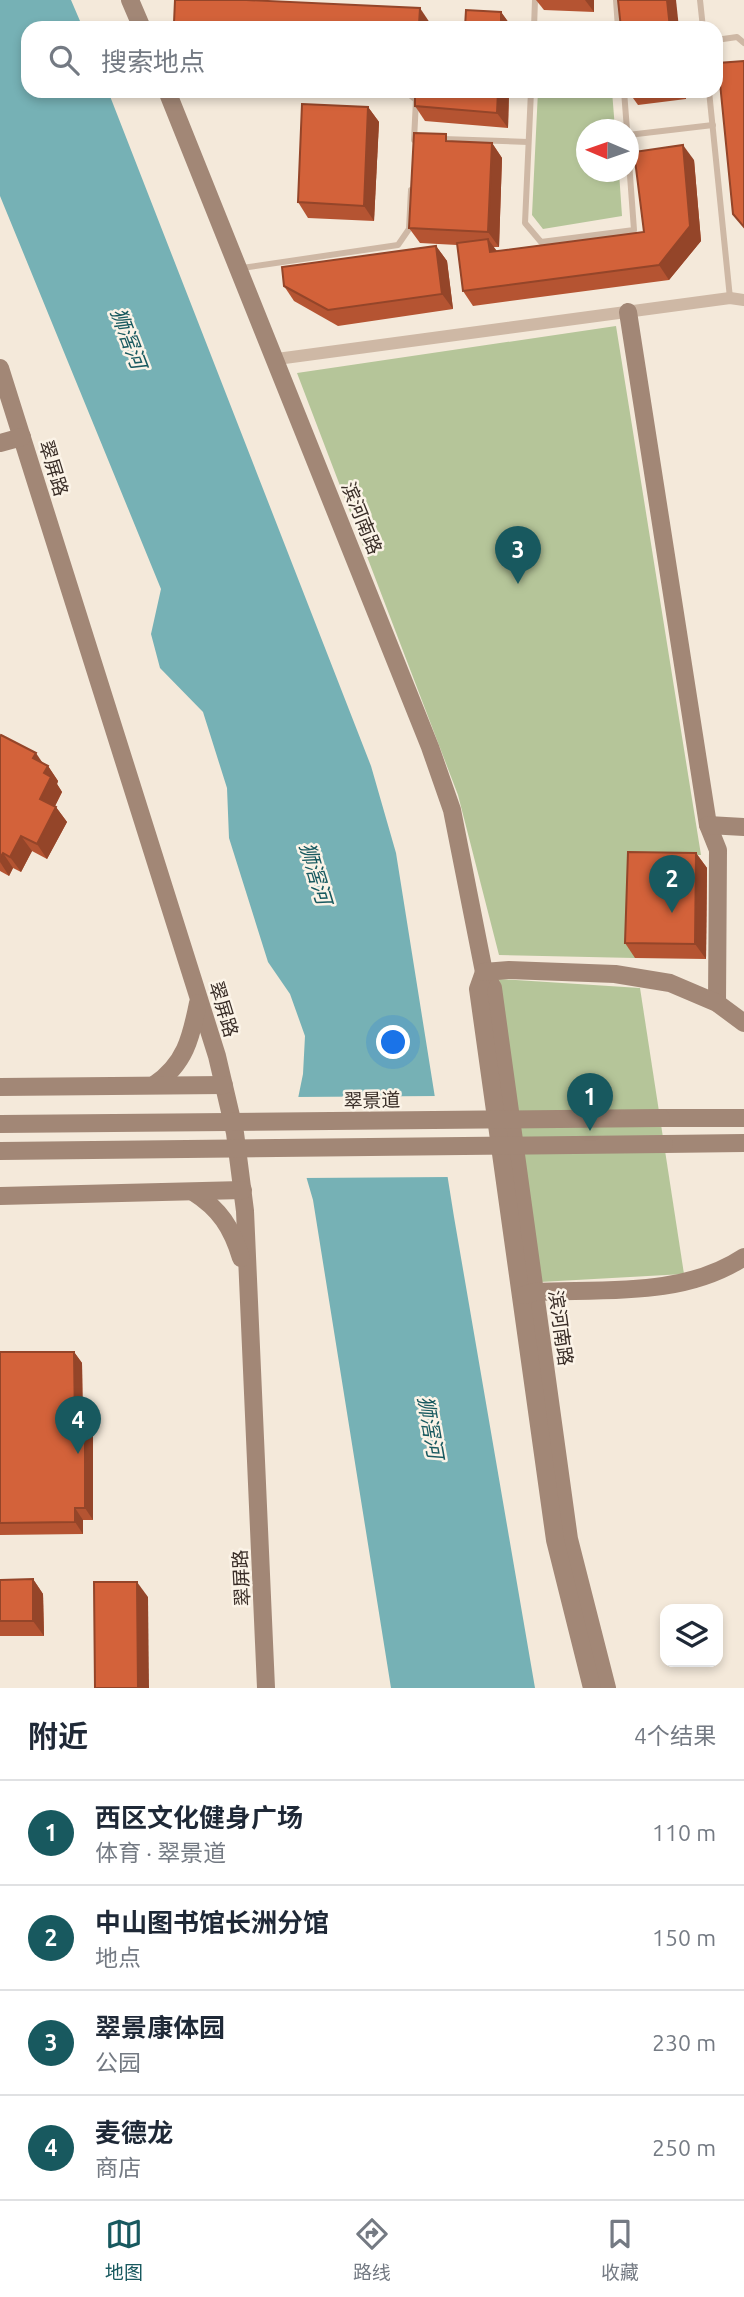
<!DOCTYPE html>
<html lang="zh">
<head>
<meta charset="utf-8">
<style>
  :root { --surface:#fff; --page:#f2f2f3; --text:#1f2937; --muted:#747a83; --line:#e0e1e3; --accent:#18595f }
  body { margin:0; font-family:Ubuntu,"Noto Sans SC",sans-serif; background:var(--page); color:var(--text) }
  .controls { position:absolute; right:21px; bottom:21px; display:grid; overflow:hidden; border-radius:14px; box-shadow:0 4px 10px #0003 }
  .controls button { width:63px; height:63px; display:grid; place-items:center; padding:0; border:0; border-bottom:2px solid var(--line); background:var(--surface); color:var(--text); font:35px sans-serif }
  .compass { position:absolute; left:576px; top:119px; width:63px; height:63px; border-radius:50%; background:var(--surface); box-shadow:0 4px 10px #0003; rotate:272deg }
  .you { position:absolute; left:394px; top:1043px; width:24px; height:24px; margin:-18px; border:5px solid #fff; border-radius:50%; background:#1a73e8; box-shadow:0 0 0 10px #1a73e833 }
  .badge { display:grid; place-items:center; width:46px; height:46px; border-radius:50%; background:var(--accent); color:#fff; font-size:23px; font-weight:700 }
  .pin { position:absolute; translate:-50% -58px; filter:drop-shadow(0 2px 4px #0008) }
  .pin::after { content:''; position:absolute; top:37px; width:24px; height:21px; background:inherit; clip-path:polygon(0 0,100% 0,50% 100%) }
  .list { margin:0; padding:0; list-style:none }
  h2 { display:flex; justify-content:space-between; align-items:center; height:91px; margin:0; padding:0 28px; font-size:30px }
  h2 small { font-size:23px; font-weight:400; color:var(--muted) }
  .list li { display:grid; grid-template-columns:46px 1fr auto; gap:21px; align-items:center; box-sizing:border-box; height:105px; padding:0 28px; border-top:2px solid var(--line) }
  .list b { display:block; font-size:26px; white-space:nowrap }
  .list p { margin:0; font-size:23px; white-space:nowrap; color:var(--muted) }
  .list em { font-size:23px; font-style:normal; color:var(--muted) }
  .icon { flex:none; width:38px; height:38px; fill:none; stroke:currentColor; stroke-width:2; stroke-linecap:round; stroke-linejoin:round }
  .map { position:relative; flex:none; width:744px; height:1688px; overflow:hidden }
  .search { position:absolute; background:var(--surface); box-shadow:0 4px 10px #0003; left:21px; right:21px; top:21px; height:77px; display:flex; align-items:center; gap:18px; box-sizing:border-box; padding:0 24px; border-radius:21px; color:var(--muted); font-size:26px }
  .sheet { height:511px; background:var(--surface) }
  nav { display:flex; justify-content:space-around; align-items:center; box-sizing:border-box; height:98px; border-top:2px solid var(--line); background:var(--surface); font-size:19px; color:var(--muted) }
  nav a { display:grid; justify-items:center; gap:4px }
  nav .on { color:var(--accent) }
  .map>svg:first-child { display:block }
  .green { fill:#b5c599 }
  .water { fill:#76b1b5 }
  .pier { fill:#f4e9da }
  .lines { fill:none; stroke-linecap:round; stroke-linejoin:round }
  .lane { stroke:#ceb8a5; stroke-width:6 }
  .street { stroke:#ceb8a5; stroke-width:12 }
  .secondary { stroke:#a28776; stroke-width:18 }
  .secondary-bridge { stroke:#a28776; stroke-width:18 }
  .wall { fill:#b55432 }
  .shaded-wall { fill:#944529 }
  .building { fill:#d3623a; stroke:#944529; stroke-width:2 }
  .labels { text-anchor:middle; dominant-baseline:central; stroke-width:5; stroke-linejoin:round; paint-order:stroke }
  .street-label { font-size:19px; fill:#392d27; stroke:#fbf3e7 }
  .water-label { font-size:21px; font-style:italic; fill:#18595f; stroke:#fbf3e7 }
</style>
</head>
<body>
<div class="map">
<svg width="744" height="1688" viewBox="0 0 744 1688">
  <rect width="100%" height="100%" fill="#f4e9da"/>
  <g class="green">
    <polygon points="538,91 612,91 615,129 586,130 586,172 619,172 622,216 543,229 532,215"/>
    <polygon points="616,326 701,855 634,856 635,958 499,955 458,795 297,373"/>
    <polygon points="499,979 640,988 684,1274 540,1282"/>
  </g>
  <polygon class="water" points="0,0 71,0 83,28 28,28 28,91 108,91 371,766 396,853 454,1217 535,1688 391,1688 313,1200 292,1128 303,1074 305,1036 290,994 268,962 229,838 227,788 203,712 160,668 151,634 161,589 0,196"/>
  <polygon class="pier" points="438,1096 451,1177 303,1178 289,1128 295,1097"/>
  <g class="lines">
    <g class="lane">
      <polyline points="616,0 618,28"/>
      <polyline points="700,0 703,28"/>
      <polyline points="534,28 535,0"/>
      <polyline points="716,40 737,37 744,43"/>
      <polyline points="384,91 406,92 416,100 414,140"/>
      <polyline points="531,91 525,223 541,242 634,230 628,148"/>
      <polyline points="624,91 627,130"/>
      <polyline points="709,91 730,298"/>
      <polyline points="628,135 713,125"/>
      <polyline points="443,139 528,142"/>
      <polyline points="242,268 398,245 409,229 411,190"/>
    </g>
    <polyline class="street" points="277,359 730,298 744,300"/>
    <g class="secondary">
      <polyline points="130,0 142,28"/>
      <polyline points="167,91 430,747 452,810 484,972 493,988 569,1539 607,1688"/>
      <polyline points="628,312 708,825 718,850 717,1003"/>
      <polyline points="0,368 217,1056 235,1133 245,1211 266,1688"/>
      <polyline points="0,443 22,437"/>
      <polyline points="708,825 744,827"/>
      <polyline points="484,972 478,989 555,1540 592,1688"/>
      <polyline points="484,972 509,970 615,974 670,983 717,1003 744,1023"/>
      <path d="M154,1085c31,-21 37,-47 44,-82"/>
      <polyline points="0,1087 224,1085"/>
      <polyline points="661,1118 744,1118"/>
      <polyline points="664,1144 744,1143"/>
      <path d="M193,1192c27,17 39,36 48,66"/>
      <polyline points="0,1196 243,1190"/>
      <path d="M524,1295l11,-3c70,-3 149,5 209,-35"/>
    </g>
    <g class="secondary-bridge">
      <polyline points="0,1124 661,1118"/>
      <polyline points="0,1151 664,1144"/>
    </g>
  </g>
  <g class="wall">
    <polygon points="536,0 594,0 594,12 544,10"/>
    <polygon points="501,12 512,28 177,28 174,23 430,23 430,25 465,27"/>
    <polygon points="415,91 509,91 508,128 425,121 415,106"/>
    <polygon points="628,91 686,91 686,99 638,105"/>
    <polygon points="368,107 379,122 374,221 308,218 298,202"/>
    <polygon points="451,141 492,143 502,158 499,247 493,247 497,251 644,232 694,160 701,241 669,280 473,306 463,291 457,245 420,243 409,228"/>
    <polygon points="436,246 447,261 453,309 338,326 294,301 284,286"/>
    <polygon points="0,737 48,766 58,781 57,784 62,792 55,806 67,822 47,859 32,851 21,872 13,868 9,876 0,871"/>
    <polygon points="696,853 707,868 706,959 635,958 625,943"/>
    <polygon points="0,1352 74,1352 82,1363 83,1423 93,1435 93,1520 83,1520 83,1534 0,1535"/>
    <polygon points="33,1579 43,1594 44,1636 0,1636 0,1580"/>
  </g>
  <g class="shaded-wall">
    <polygon points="585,0 594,0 594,12"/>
    <polygon points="667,0 676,0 679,28 670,28"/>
    <polygon points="420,8 430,23 430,28 419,25"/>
    <polygon points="501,12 512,27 512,28 501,28"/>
    <polygon points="498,91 509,91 508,128 497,113"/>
    <polygon points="680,91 686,91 686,99"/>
    <polygon points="368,107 379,122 374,221 364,206"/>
    <polygon points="492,143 502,158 499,247 488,232"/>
    <polygon points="683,145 694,160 701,241 669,280 659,265"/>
    <polygon points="488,239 499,254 490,252"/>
    <polygon points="436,246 447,261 453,309 442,294"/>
    <polygon points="36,753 46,768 33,758"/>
    <polygon points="48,766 58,781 57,784 62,792 51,814 40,799 44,773"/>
    <polygon points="56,807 67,822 47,859 37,844"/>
    <polygon points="21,836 32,851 21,872 10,857"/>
    <polygon points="3,853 13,868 9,876 0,862 0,858"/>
    <polygon points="696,853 707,868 706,959 695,944"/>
    <polygon points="74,1352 82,1363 83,1435 75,1423"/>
    <polygon points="85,1423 93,1435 93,1520 85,1508"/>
    <polygon points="75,1508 83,1520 83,1534 75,1522"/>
    <polygon points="33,1579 43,1594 44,1636 33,1621"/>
    <polygon points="137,1582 148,1597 149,1688 138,1688"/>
  </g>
  <g class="building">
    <polygon points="175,0 246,0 420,8 419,25 465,27 466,10 501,12 501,28 187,28 188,24 174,23"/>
    <polygon points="618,0 667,0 670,28 621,28"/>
    <polygon points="744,61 744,227 733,214 718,63"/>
    <polygon points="415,91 498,91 497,113 415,106"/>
    <polygon points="302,104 368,107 364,206 298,202"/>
    <polygon points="414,133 446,134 446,141 492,143 488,232 409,228"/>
    <polygon points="683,145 690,226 659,265 463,291 457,243 488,239 490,252 644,232 634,152"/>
    <polygon points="436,246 442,294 328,310 284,286 282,267"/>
    <polygon points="1,735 36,753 33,758 48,766 44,773 51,777 40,799 56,807 37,844 21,836 10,857 3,853 0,858 0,737"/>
    <polygon points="628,852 696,853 695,944 625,943"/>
    <polygon points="0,1352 74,1352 75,1423 85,1423 85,1508 75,1508 75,1522 0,1523"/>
    <polygon points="33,1579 33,1621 0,1621 0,1580"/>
    <polygon points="94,1582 137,1582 138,1688 95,1688"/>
  </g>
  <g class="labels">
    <g class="street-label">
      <text transform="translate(54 468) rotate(73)">翠屏路</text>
      <text transform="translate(362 518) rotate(68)">滨河南路</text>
      <text transform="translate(224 1009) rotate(73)">翠屏路</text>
      <text transform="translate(372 1100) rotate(-1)">翠景道</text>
      <text transform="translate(561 1328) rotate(82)">滨河南路</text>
      <text transform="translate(241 1578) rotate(-93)">翠屏路</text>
    </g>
    <g class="water-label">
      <text transform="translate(129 338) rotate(69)">狮滘河</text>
      <text transform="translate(316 873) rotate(73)">狮滘河</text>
      <text transform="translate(431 1427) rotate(80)">狮滘河</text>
    </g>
  </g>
</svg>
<div class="controls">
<button><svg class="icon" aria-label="layers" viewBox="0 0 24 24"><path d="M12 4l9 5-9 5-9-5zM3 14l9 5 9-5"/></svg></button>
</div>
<svg class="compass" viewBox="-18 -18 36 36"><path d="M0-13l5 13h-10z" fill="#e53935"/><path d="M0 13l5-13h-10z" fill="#747a83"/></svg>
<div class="you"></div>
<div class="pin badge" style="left:590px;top:1131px">1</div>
<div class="pin badge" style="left:672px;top:913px">2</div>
<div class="pin badge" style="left:518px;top:584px">3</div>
<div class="pin badge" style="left:78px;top:1454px">4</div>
<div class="search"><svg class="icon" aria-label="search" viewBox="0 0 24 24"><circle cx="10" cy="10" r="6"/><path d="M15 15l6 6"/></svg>搜索地点</div>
</div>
<section class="sheet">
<h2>附近<small>4个结果</small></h2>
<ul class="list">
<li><span class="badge">1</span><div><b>西区文化健身广场</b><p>体育 · 翠景道</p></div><em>110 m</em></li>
<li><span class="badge">2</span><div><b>中山图书馆长洲分馆</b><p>地点</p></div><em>150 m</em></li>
<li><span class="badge">3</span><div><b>翠景康体园</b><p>公园</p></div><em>230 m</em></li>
<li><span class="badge">4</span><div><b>麦德龙</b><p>商店</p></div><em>250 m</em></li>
</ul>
</section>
<nav>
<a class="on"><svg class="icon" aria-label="map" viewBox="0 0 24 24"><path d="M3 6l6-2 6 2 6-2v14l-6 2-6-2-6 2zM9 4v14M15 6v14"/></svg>地图</a>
<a><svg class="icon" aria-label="directions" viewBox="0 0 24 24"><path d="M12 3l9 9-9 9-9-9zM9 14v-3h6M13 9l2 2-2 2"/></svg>路线</a>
<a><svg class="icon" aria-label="saved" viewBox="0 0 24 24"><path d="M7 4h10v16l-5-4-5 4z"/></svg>收藏</a>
</nav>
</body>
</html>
